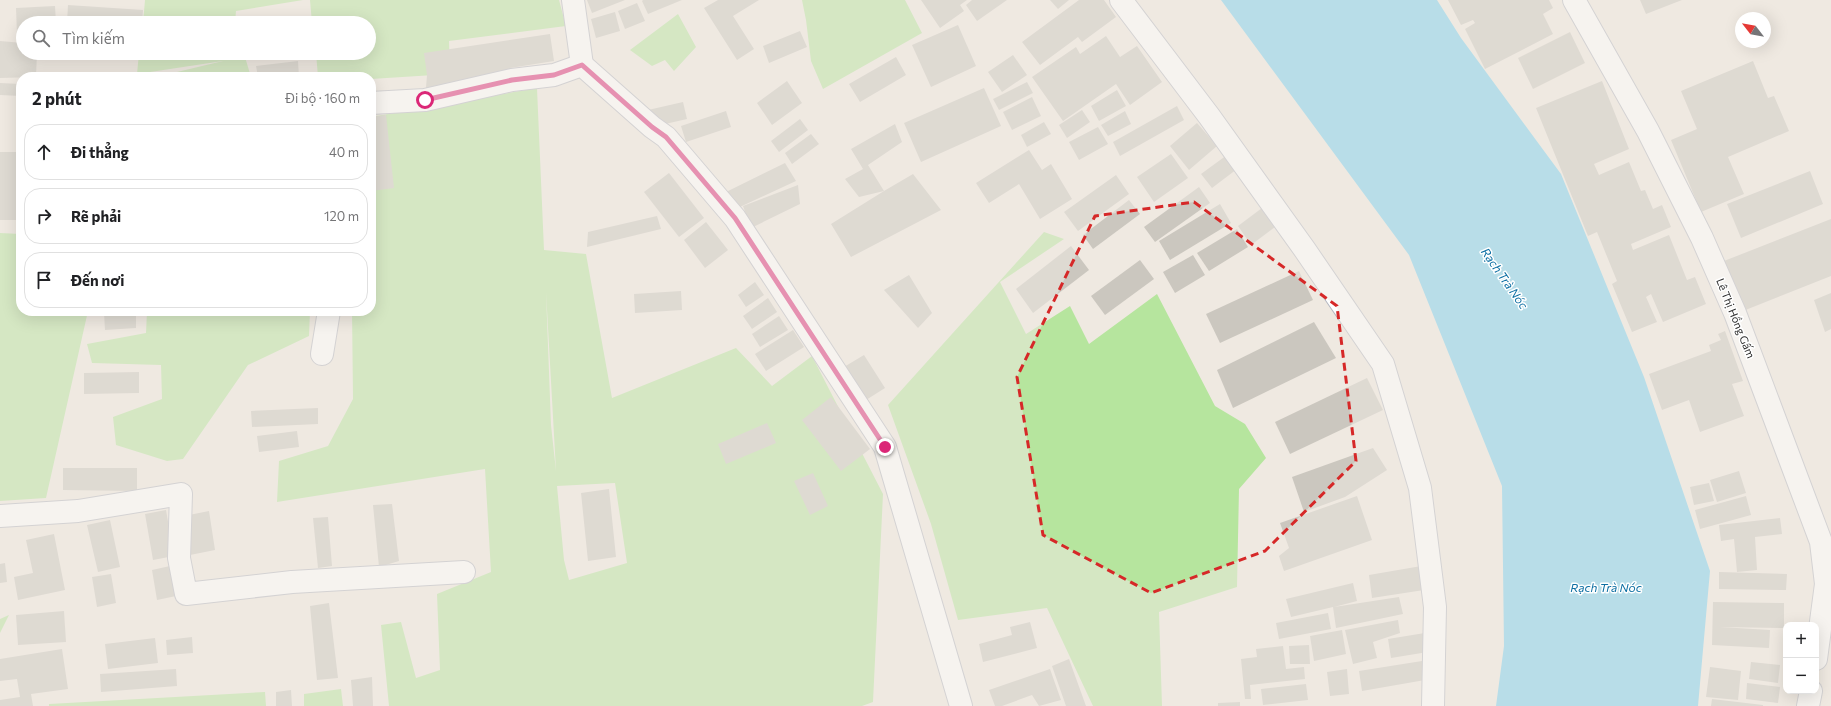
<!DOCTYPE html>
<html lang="vi">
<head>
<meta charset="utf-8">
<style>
  :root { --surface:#fff; --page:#f6f6f6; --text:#202124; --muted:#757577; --line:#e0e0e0 }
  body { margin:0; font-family:Commissioner,sans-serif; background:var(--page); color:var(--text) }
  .controls { position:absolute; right:12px; bottom:12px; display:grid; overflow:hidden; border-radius:8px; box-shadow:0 4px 16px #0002 }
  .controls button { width:36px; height:36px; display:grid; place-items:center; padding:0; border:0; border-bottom:1px solid var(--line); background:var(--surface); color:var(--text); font:20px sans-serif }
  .compass { position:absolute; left:1735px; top:12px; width:36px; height:36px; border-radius:50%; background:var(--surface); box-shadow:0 4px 16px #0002; rotate:301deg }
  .stop { position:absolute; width:12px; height:12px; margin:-9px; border:3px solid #db2777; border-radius:50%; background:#fff }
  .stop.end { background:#db2777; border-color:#fff; box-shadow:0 1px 4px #0008 }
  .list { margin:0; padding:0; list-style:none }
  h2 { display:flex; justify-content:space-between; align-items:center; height:52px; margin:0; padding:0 16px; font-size:17px }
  h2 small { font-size:13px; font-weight:400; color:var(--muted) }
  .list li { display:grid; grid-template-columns:26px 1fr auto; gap:12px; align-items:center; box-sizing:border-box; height:56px; margin:0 8px 8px; padding:0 8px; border:1px solid var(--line); border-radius:16px }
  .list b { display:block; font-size:15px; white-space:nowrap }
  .list em { font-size:13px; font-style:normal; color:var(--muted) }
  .icon { flex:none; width:22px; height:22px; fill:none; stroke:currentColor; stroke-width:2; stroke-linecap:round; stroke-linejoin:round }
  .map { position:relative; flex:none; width:1831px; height:706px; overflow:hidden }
  .search { position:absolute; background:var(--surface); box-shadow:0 4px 16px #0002; left:16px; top:16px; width:360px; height:44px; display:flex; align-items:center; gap:10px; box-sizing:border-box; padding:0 14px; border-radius:22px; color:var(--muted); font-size:15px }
  .panel { position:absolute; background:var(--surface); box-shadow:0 4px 16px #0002; left:16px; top:72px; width:360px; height:244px; border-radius:16px }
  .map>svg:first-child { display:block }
  .green { fill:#b6e59e; fill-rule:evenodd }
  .water { fill:#75cff0 }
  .building { fill:#cbc7bf }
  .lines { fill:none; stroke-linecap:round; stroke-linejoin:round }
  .minor-casing { stroke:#b4b7c1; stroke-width:24 }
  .minor { stroke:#fff; stroke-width:22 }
  .route { stroke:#db2777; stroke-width:5 }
  .marked { fill:none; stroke:#d62828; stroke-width:3; stroke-dasharray:8 5; stroke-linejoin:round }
  .labels { text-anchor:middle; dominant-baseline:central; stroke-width:3; stroke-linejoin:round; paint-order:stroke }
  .street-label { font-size:11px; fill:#2e2e2e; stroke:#fff }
  .water-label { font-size:12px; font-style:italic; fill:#0d6fa3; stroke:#fff }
</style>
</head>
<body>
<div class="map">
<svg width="1831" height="706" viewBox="0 0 1831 706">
  <rect width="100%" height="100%" fill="#efe9e1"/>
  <g class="green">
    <polygon points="145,0 303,0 236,11 235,23 143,23"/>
    <polygon points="310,0 559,0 566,26 449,41 450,74 371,79 371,77 318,77 316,53 369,53 369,23 312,23"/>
    <polygon points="802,0 905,0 922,33 823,89 811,61 806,20"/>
    <polygon points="678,14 696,47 674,71 665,60 652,66 630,50"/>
    <polygon points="139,53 232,53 231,60 245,57 251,77 156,77 223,61 137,74"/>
    <path d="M537,88l7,162 42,4 26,144 124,-50 36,38 40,-30 71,138 -10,208 -11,4h-473l-8,-81 20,-3 15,56 24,-8 -3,-76 54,-22 -6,-103 -208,33 2,-41 49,-15 25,-47 -1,-88h19v-194zM546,292l10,179 -5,-46zM615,483l12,80 -58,17 -5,-20 -7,-74z"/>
    <polygon points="1044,232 1064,239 1000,282 1026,334 1070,306 1089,344 1157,294 1215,406 1245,424 1266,458 1239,489 1237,587 1159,612 1162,706 1093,706 1047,608 958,620 931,524 888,405"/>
    <polygon points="0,233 21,234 21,311 88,311 46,498 0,501"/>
    <polygon points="147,311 310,311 309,336 248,365 183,459 167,461 116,445 113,417 162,399 161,365 92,363 87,344 146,333"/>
    <polygon points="9,615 0,633 0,619"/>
    <polygon points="341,689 343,706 304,706 304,694"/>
    <polygon points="265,692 266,706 49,706 49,704"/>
  </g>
  <polygon class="water" points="1221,0 1437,0 1461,38 1561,174 1644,377 1710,571 1698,706 1496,706 1504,646 1502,486 1409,255"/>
  <g class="building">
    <polygon points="587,0 625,0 592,13"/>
    <polygon points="643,0 682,0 648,14 642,1"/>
    <polygon points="718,0 759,0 733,16 754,49 737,60 704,8"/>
    <polygon points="921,0 967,0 960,5 964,11 940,28"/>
    <polygon points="972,0 1007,0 977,21 966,5"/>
    <polygon points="1050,0 1069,0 1058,9"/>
    <polygon points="1079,0 1104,0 1116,17 1082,42 1078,37 1040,65 1022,42"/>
    <polygon points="1448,0 1549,0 1553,8 1543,14 1553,34 1485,69 1465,29 1475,23 1473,20 1461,25"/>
    <polygon points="1640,0 1682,0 1646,14"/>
    <polygon points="637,3 645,21 625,29 618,11"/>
    <polygon points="68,5 143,10 142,23 67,23"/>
    <polygon points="55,6 56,23 23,23 23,35 17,35 16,8"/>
    <polygon points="615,12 620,31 596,38 591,19"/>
    <polygon points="958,25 976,66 931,87 912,45"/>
    <polygon points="800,31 807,47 769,63 763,46"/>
    <polygon points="1570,32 1585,63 1533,89 1518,58"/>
    <polygon points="550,34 554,61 510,68 512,80 425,100 427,75 424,53"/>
    <polygon points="1106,36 1120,57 1137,46 1162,82 1130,105 1116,84 1063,121 1032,77 1076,47 1080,54"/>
    <polygon points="0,41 23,43 23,53 37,53 36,77 0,78"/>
    <polygon points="253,53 297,53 297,54 254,60"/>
    <polygon points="1013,55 1027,75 1002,92 988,72"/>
    <polygon points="896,57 906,75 860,102 849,84"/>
    <polygon points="298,61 299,77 258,77 256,66"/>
    <polygon points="1753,61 1768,98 1774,96 1789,131 1728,157 1744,194 1701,212 1671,140 1697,129 1681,91"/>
    <polygon points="787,81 802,103 772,125 757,103"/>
    <polygon points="1602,81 1629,149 1594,164 1599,175 1629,162 1641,191 1645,190 1653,209 1662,205 1671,227 1631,244 1633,250 1669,235 1687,280 1695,277 1706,304 1663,322 1651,294 1646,297 1657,322 1632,332 1612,284 1617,281 1597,232 1588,236 1536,108"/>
    <polygon points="1027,82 1033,93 999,110 993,99"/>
    <polygon points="0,83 21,84 21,96 0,95"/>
    <polygon points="984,88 1001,126 921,162 904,123"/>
    <polygon points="1117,90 1126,106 1099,121 1091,106"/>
    <polygon points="1032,97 1041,116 1012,130 1003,112"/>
    <polygon points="683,102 687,119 652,127 648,110"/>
    <polygon points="1177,106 1184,120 1120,156 1113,142"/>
    <polygon points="1082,110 1090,122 1067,138 1059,125"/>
    <polygon points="726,111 731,127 686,142 681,126"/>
    <polygon points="1125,111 1131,124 1108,136 1101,125"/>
    <polygon points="386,115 394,188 371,191 371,117"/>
    <polygon points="800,119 808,130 779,152 771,141"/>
    <polygon points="1044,122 1051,134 1027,147 1021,135"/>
    <polygon points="1197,123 1217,146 1189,170 1170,146"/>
    <polygon points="895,124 902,142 868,165 884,191 913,174 941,210 851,257 831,224 884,191 859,197 845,179 863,169 851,149"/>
    <polygon points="1098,127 1108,144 1079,160 1069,142"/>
    <polygon points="811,134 819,144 792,164 785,153"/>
    <polygon points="1029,150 1042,170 1051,164 1072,199 1040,219 1019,184 989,203 976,183"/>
    <rect x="0" y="152" width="21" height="68"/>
    <polygon points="1171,154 1188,178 1154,202 1137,177"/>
    <polygon points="1227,155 1237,169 1212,188 1201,174"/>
    <polygon points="785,163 796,181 729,212 720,195"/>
    <polygon points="1810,171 1823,204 1741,238 1727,204"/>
    <polygon points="669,173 704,218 679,237 644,192"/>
    <polygon points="1116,175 1129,194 1078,231 1064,212"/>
    <polygon points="798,185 800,204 751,228 743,206"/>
    <polygon points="1199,187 1210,203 1155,242 1144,227"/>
    <polygon points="1129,200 1140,214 1093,249 1083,235"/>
    <polygon points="1220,204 1231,223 1170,260 1159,241"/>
    <polygon points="1262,208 1275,227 1251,245 1238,226"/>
    <polygon points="657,216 661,229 587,247 588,232"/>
    <polygon points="1831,219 1831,276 1743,311 1724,261"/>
    <polygon points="706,222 728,250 705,268 684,240"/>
    <polygon points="1237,229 1248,247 1209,271 1197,253"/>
    <polygon points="1071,246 1089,270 1033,313 1016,289"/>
    <polygon points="1193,255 1205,275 1175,293 1163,272"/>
    <polygon points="1140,260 1154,279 1105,315 1091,296"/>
    <polygon points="1299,271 1313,300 1220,343 1206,314"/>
    <polygon points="909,275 932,313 918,328 884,290"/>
    <polygon points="755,282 764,295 746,307 738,295"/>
    <polygon points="681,291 682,310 635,313 634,294"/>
    <polygon points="1831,293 1831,329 1825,332 1814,300"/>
    <polygon points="768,298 777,312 752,329 743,316"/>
    <polygon points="136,311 136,328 105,330 104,313"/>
    <polygon points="779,316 788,330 760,347 752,334"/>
    <polygon points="1314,322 1336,358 1233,408 1217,370"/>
    <polygon points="793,330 804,347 766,371 755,354"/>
    <polygon points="1725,331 1743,381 1732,384 1744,416 1700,432 1689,400 1662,410 1649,374 1711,351 1709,345 1721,340 1718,334"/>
    <polygon points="864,355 885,388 866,400 844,367"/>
    <polygon points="139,372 139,393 84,394 84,373"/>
    <polygon points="1367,378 1383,410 1290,454 1275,422"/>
    <polygon points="831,397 870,449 841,471 802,420"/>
    <polygon points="318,408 318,424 252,427 251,411"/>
    <polygon points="767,423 776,443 726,464 718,444"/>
    <polygon points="297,431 299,447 259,452 257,436"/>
    <polygon points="1373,448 1387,470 1345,497 1304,512 1292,477"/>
    <polygon points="63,468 137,468 137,491 63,490"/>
    <polygon points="1739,471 1746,493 1717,502 1710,480"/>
    <polygon points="813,473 828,506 810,515 794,481"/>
    <polygon points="1709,483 1714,501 1694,505 1690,487"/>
    <polygon points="609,489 616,557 588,561 581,493"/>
    <polygon points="1357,496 1372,540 1284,571 1279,556 1289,548 1280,523"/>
    <polygon points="1746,496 1751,515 1700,529 1695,510"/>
    <polygon points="392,504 399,561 379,567 373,505"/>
    <polygon points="166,510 174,556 153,560 145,514"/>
    <polygon points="209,511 215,550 190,555 184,516"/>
    <polygon points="328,517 332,566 318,568 313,518"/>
    <polygon points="1780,518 1782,534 1755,537 1757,570 1737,572 1734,539 1721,541 1719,525"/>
    <polygon points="110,520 120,567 98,572 87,525"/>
    <polygon points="54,534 65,590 18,600 14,577 33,573 26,540"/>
    <polygon points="5,563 7,582 0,583 0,564"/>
    <polygon points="1433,564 1437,588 1372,598 1369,575"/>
    <polygon points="170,566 176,596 157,600 152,570"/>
    <polygon points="1719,572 1787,574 1786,590 1719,589"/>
    <polygon points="111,574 116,603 97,607 92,577"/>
    <polygon points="1353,583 1357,601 1334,607 1399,597 1403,614 1336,628 1333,607 1291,617 1286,599"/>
    <polygon points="1713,602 1784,603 1784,628 1720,627 1770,630 1769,648 1712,645"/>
    <polygon points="329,603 338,678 317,680 310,606"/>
    <polygon points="64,611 66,642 18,645 16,615"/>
    <polygon points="1328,613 1331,629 1279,639 1276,623"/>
    <polygon points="1398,620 1400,633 1373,642 1377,658 1353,664 1345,630"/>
    <polygon points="1030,622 1037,648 983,662 979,644 1012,635 1010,627"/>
    <polygon points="1342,630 1346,654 1314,661 1310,636"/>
    <polygon points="1437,631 1440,650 1391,658 1388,639"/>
    <polygon points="192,637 193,653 167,655 166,640"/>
    <polygon points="155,638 158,663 108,669 105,644"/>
    <polygon points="1309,645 1310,664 1290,664 1289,646"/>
    <polygon points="1283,646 1286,669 1304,667 1305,679 1250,685 1251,699 1245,699 1241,659 1257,657 1256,649"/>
    <polygon points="62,649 68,689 31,694 33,706 0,706 0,700 20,697 17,679 0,681 0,659"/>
    <polygon points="1069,659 1086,706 1066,706 1052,666"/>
    <polygon points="1422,661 1425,680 1362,691 1359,671"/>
    <polygon points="1751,662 1780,665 1778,683 1749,679"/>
    <polygon points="1710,667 1741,671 1738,700 1706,697"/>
    <polygon points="176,669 177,686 101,692 100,674"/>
    <polygon points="1050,669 1061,700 1039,706 1032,695 1002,706 995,706 989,690"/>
    <polygon points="1347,669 1349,694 1330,696 1327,672"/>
    <polygon points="372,677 373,706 353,706 351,680"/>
    <polygon points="1747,683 1780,687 1778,703 1746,699"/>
    <polygon points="1306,684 1308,700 1263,705 1261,689"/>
    <polygon points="291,690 292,706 276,706 276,692"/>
    <polygon points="1712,699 1763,705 1763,706 1711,706"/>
    <polygon points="1240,702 1240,706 1218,706 1218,703"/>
  </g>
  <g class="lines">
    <defs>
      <g id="minor">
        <polyline points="573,0 582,65"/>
        <polyline points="1121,0 1209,116 1305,250 1383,364 1420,488 1435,607 1433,706"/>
        <polyline points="1574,0 1648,131 1702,238 1735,313 1821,542 1826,584 1816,659"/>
        <polyline points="371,103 425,100 512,80 554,75 582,65 652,127 666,137 735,218 885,447 961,706"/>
        <polyline points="322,354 329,311"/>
        <polyline points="0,516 78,511 181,494 179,558 186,594 292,582 464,572"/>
        <polyline points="1808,706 1811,691"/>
      </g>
    </defs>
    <use href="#minor" class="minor-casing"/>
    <use href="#minor" class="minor"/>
  </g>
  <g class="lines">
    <polyline class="route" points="425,100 512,80 554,75 582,65 652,127 666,137 735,218 885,447"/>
  </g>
  <path d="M0 0H1831V706H0ZM1194,202l143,104 19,155 -91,90 -114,42 -108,-58 -26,-158 78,-161z" fill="#efe9e1" fill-opacity=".55" fill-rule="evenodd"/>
  <path class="marked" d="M1194,202l143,104 19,155 -91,90 -114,42 -108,-58 -26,-158 78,-161z"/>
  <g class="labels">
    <g class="street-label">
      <text transform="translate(1736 318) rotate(68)">Lê Thị Hồng Gấm</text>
    </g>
    <g class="water-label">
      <text transform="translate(1505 278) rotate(55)">Rạch Trà Nóc</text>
      <text x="1606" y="587">Rạch Trà Nóc</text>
    </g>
  </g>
</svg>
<div class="controls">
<button>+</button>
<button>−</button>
</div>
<svg class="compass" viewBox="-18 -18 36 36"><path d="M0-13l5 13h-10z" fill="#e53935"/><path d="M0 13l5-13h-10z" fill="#757577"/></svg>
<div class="stop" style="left:425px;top:100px"></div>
<div class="stop end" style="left:885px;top:447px"></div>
<div class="search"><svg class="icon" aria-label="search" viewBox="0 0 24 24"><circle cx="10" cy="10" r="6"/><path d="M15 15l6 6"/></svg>Tìm kiếm</div>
<section class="panel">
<h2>2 phút<small>Đi bộ · 160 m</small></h2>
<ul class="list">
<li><svg class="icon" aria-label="ahead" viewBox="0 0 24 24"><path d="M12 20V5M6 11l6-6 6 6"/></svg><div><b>Đi thẳng</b></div><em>40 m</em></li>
<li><svg class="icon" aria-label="right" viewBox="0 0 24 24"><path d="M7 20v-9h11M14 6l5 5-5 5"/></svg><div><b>Rẽ phải</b></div><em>120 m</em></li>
<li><svg class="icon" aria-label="arrive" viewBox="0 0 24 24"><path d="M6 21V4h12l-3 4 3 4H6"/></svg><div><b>Đến nơi</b></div></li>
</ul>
</section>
</div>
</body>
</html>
